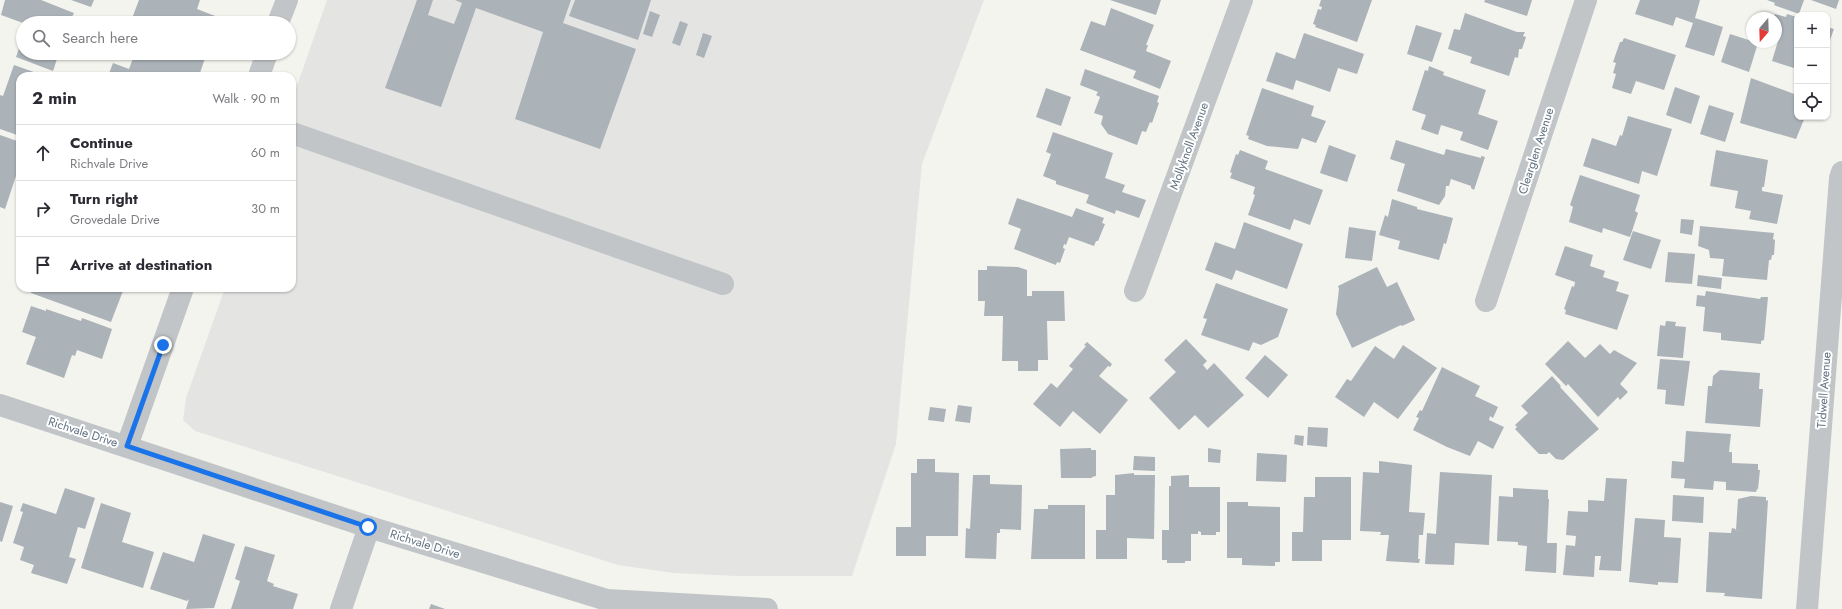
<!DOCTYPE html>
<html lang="en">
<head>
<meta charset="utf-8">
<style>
  :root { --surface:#fff; --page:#f2f2f3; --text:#2b2b33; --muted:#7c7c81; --line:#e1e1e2 }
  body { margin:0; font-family:Jost,sans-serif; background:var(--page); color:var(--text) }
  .controls { position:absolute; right:12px; top:12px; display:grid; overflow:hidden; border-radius:8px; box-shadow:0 1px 3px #0004 }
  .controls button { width:36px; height:36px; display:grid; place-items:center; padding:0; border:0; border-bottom:1px solid var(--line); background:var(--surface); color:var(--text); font:20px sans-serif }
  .compass { position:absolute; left:1746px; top:12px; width:36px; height:36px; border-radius:50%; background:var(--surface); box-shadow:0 1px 3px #0004; rotate:199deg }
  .stop { position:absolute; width:12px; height:12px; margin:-9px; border:3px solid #1a73e8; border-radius:50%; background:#fff }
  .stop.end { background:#1a73e8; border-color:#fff; box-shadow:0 1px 4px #0008 }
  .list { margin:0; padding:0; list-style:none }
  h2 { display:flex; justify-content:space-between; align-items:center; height:52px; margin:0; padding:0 16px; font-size:17px }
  h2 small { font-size:13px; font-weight:400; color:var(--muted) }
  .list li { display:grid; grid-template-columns:26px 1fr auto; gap:12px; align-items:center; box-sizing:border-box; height:56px; padding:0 16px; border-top:1px solid var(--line) }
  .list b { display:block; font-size:15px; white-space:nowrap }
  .list p { margin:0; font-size:13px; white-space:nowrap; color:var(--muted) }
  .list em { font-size:13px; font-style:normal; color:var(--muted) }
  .icon { flex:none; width:22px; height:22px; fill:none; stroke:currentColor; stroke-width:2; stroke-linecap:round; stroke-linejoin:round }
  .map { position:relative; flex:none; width:1842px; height:609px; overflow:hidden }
  .search { position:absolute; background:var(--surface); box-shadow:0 1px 3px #0004; left:16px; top:16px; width:280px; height:44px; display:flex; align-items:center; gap:10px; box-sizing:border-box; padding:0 14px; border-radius:22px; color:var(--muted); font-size:15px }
  .panel { position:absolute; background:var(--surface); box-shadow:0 1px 3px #0004; left:16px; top:72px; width:280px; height:220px; border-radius:12px }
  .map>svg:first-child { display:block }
  .built { fill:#e4e5e3 }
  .building { fill:#abb2b8 }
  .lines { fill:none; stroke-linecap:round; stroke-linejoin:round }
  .minor { stroke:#c1c5c8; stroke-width:22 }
  .route { stroke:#1a73e8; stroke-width:5 }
  .labels { text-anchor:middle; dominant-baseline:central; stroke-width:4; stroke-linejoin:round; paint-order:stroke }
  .street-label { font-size:12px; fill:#617282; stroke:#fff }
</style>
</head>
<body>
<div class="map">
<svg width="1842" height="609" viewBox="0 0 1842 609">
  <rect width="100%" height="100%" fill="#f4f4ef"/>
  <polygon class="built" points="327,0 984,0 922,164 896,444 852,576 736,576 673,573 618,565 195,431 183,420 186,398 225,288 292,288 292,100"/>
  <g class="building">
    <polygon points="5,0 41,0 74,13 72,17 88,23 23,23 1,15"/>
    <polygon points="71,0 94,0 91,7"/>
    <polygon points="139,0 200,0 197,9 223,19 222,23 136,23 131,21"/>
    <polygon points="417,0 433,0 428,15 454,24 462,3 455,0 571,0 563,23 636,49 600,149 515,119 543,32 476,8 441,107 385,88"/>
    <polygon points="575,0 651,0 638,40 569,16"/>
    <polygon points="1110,0 1161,0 1156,15"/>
    <polygon points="1321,0 1372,0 1357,42 1315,27 1316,25 1313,24 1318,9 1321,10 1322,7 1319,6"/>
    <polygon points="1485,0 1532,0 1527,16 1484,2"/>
    <polygon points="1640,0 1700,0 1695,18 1723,27 1714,56 1685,47 1693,23 1676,17 1673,26 1635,14"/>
    <polygon points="1767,0 1804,0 1799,14 1774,5 1775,3"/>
    <polygon points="1811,0 1839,0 1836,9"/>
    <polygon points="1111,8 1154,25 1146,45 1148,45 1146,51 1171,61 1160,89 1133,78 1136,71 1080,50 1091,21 1105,26"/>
    <polygon points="650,11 660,15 652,37 643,34"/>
    <polygon points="1465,13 1517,32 1525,32 1523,36 1526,37 1522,49 1519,49 1518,58 1515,57 1509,76 1470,63 1472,57 1448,49 1454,29 1460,30"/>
    <polygon points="1775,14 1786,17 1787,14 1797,17 1797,69 1772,61 1778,41 1776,40 1776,18 1773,18"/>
    <polygon points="680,21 688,24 680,46 672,43"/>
    <polygon points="1416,25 1442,33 1432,62 1407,54"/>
    <polygon points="1827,27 1834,29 1827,48"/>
    <polygon points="703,33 712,36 704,58 696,55"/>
    <polygon points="1304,33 1364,54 1357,74 1338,68 1330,92 1296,80 1293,90 1266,81 1276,52 1295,59"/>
    <polygon points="1730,34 1758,43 1749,72 1721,62"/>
    <polygon points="23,37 23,53 59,53 53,71 16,57"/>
    <polygon points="1624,38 1676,55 1664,90 1636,81 1631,94 1612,88 1616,74 1613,73 1616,63 1613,62 1620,42 1622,42"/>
    <polygon points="135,53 200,53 206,55 199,76 108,76 113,63 129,69"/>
    <polygon points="14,65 45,76 20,76 20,136 0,129 0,95 3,96"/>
    <polygon points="1429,66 1444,72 1443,75 1486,90 1478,114 1498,121 1488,150 1460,140 1463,132 1441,125 1438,135 1421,129 1426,115 1412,110 1425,70 1428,71"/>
    <polygon points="1085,69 1159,96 1157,102 1159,103 1152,123 1150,122 1146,132 1142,131 1137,145 1108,134 1101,124 1103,116 1094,113 1100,97 1096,95 1098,92 1080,85"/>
    <polygon points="1751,78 1797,95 1797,117 1805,117 1796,139 1740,123"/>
    <polygon points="1675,87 1700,96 1691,124 1666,115"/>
    <polygon points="1046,88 1071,97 1061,126 1036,117"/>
    <polygon points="1262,88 1314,106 1311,116 1326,121 1316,143 1302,138 1298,149 1267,146 1248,139 1249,136 1246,135"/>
    <polygon points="1709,105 1734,113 1725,142 1700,134"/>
    <polygon points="1628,116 1672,129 1657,176 1642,171 1639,184 1583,166 1592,138 1616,146 1620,135 1622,136"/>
    <polygon points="1053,132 1113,153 1105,178 1125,185 1122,192 1146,200 1139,218 1116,210 1115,214 1086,203 1089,195 1056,184 1056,181 1043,176 1051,154 1046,152"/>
    <polygon points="0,135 20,142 20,171 18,170 5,209 0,207"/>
    <polygon points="1396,140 1444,155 1446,149 1481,158 1481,156 1485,157 1474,190 1471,188 1471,186 1451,179 1449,186 1446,186 1445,196 1439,205 1397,191 1405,164 1390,159"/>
    <polygon points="1329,145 1356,155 1347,182 1320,173"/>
    <polygon points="1240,150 1268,161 1265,169 1323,190 1310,225 1294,219 1290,230 1248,215 1255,195 1253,194 1255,187 1230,178 1232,173 1230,172 1236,154 1238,155"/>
    <polygon points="1716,150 1768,160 1764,187 1762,187 1762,191 1783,195 1777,224 1749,219 1751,211 1735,208 1738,191 1710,186"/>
    <polygon points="1580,175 1640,195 1635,211 1638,213 1630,237 1603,228 1602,233 1569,222 1573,207 1570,205"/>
    <polygon points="1017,198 1072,217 1076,208 1104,218 1102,223 1105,224 1098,241 1096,241 1094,246 1069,237 1066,245 1064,244 1063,248 1065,249 1060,263 1057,262 1056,265 1014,249 1021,229 1008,224"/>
    <polygon points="1392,199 1417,207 1417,209 1453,218 1446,244 1444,243 1439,260 1398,249 1400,241 1379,235 1385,215 1388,217"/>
    <polygon points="1681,219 1694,220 1692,235 1680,233"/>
    <polygon points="1244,222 1303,244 1287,289 1236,270 1232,280 1205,270 1215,242 1235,249"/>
    <polygon points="1700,226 1774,233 1773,239 1775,240 1774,255 1772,255 1771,260 1769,260 1767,280 1722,276 1724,259 1710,258 1709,250 1698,246"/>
    <polygon points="1349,227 1376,231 1372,261 1345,258"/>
    <polygon points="1633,231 1661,240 1651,269 1623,260"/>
    <polygon points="1565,246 1593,255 1590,266 1605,271 1603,277 1619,282 1616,291 1629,295 1617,330 1565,314 1566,310 1564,309 1572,286 1574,287 1575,282 1555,275"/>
    <polygon points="1668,252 1695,254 1692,284 1665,282"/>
    <polygon points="987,266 1018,267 1027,270 1027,296 1032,296 1032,291 1064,291 1065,321 1047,321 1048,360 1038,360 1038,371 1018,371 1018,361 1002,361 1003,316 984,316 985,301 978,301 978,270 987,270"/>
    <polygon points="1377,267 1387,287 1397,282 1415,320 1402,326 1401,325 1352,348 1336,314 1339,289 1338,286"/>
    <polygon points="1698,275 1722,278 1721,289 1697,286"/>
    <polygon points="1216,283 1288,309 1278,337 1261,345 1253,342 1249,351 1201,335 1207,319 1203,318"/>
    <polygon points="32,288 113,288 123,291 111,322 31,293"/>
    <polygon points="1706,291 1760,299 1761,297 1768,297 1764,340 1761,341 1761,344 1721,340 1721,333 1703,331 1705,307 1696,306 1697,295 1705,296"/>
    <polygon points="31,306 46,311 46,309 81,321 82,318 112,329 102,359 77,350 75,356 72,355 64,378 26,364 36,337 22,332"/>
    <polygon points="1666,321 1676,322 1675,326 1686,327 1683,358 1657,356 1660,325 1665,326"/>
    <polygon points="1186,339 1207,361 1203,365 1207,370 1214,363 1244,395 1208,428 1195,415 1179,430 1149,398 1176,372 1164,360"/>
    <polygon points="1568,341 1585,358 1600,344 1610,354 1614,350 1637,363 1620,384 1628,392 1620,400 1618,397 1598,417 1568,384 1566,386 1545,364"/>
    <polygon points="1087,342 1112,364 1110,367 1108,366 1099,376 1128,400 1100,434 1073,411 1060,427 1033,404 1051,383 1057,388 1073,369 1069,366 1086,346 1084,345"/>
    <polygon points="1403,345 1437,368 1398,419 1374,402 1364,417 1335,397 1347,379 1351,381 1375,346 1394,359"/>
    <polygon points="1265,355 1288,375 1268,398 1245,378"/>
    <polygon points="1660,359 1690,361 1684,406 1665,404 1666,390 1657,389"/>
    <polygon points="1442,367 1480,386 1475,396 1498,407 1493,418 1490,416 1489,420 1504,427 1493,449 1478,441 1470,456 1447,447 1413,430 1419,418 1416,417 1420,410 1422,411"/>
    <polygon points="1720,370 1760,373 1759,389 1763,389 1760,427 1705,423 1708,386 1712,386 1713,376"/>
    <polygon points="1552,376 1561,386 1560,387 1599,429 1563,460 1556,459 1549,452 1547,454 1539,454 1515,429 1517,427 1515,425 1528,413 1521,406"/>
    <polygon points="958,405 972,407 970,423 955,421"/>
    <polygon points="930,407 946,409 944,422 928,420"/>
    <polygon points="1308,427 1328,428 1327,447 1307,445"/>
    <polygon points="1686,431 1731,434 1729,452 1732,452 1732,463 1758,464 1758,470 1760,470 1758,489 1757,489 1756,492 1726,490 1726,482 1714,481 1713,490 1684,488 1685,479 1671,478 1672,461 1684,462"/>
    <polygon points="1295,435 1304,436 1303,446 1294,444"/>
    <polygon points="1091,448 1091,450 1096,450 1096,476 1092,477 1092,478 1061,478 1060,449"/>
    <polygon points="1208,448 1221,450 1220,463 1208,462"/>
    <polygon points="1257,453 1287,455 1286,482 1256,481"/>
    <polygon points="1134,456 1155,457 1155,471 1133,470"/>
    <polygon points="917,459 935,459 935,472 959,473 958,536 926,536 926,556 896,556 896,527 911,527 911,473 917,473"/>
    <polygon points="1379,461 1412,465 1409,512 1425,513 1423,535 1419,535 1418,559 1420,559 1419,563 1386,561 1389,535 1380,535 1381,532 1360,531 1363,472 1379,473"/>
    <polygon points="1440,472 1492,475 1489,545 1455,543 1454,565 1425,564 1427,533 1436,534"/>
    <polygon points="1134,473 1134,475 1155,475 1154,539 1127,538 1127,559 1096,559 1096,530 1106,530 1106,495 1115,495 1115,475"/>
    <polygon points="973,475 990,475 990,484 1022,485 1021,530 1000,529 1000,533 997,533 996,559 965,558 966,528 970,529"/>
    <polygon points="1189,475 1189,487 1220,487 1220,532 1216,532 1216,535 1201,535 1201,532 1198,531 1198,534 1191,534 1191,561 1185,561 1185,563 1167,563 1167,560 1162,560 1162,530 1169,530 1169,486 1171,486 1171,476"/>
    <polygon points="1315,477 1351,477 1351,540 1322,540 1322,561 1292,561 1292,532 1303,532 1304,497 1315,497"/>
    <polygon points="1606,478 1627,479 1621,571 1599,570 1601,556 1595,556 1594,577 1563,575 1566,545 1575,546 1576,536 1566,535 1568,511 1588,512 1588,500 1604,501"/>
    <polygon points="65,488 95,498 85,529 78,527 69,557 76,559 67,584 31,573 34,565 20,560 24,547 13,543 23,512 20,511 23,503 56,514"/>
    <polygon points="1513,488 1548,490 1548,499 1549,499 1547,543 1557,543 1556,573 1525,571 1527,546 1518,545 1518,542 1497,541 1499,496 1513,497"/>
    <polygon points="1673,495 1704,497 1703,523 1672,521"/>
    <polygon points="1751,496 1766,497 1766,501 1768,500 1762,599 1724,596 1725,593 1706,592 1709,532 1731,533 1732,528 1736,529 1735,530 1745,531 1736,530 1738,499"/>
    <polygon points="0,502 13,506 2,542 0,541"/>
    <polygon points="1227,502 1248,502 1248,506 1280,507 1280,562 1275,562 1275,566 1242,565 1242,558 1227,558"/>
    <polygon points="101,503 131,513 122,542 154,552 143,588 81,568"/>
    <polygon points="1048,505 1085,505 1085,559 1031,559 1034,509 1048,509"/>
    <polygon points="1635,518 1665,520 1664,537 1681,538 1678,583 1658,582 1658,585 1629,582"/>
    <polygon points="203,534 235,544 214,608 186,609 189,599 187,601 150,589 163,552 194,562"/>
    <polygon points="245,546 275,555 267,581 274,584 273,586 298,594 293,609 231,609 240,581 235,579"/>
    <polygon points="431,604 445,609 429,609"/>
  </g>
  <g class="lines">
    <g class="minor">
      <polyline points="278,23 287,0"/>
      <polyline points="259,76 267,53"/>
      <polyline points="292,133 723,284"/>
      <polyline points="1135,291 1242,0"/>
      <polyline points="1486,301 1586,0"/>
      <polyline points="0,405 369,527 607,600 767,609"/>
      <polyline points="127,446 183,288"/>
      <polyline points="341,609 369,527"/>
      <polyline points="1807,609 1840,178 1842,172"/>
    </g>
  </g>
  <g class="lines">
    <polyline class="route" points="163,345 127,446 368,527"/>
  </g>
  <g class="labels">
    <g class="street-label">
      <text transform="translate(1189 146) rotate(-70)">Mollyknoll Avenue</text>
      <text transform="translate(1536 151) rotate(-72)">Clearglen Avenue</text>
      <text transform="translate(1824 390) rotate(-86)">Tidwell Avenue</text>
      <text transform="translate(83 432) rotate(18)">Richvale Drive</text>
      <text transform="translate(425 544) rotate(17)">Richvale Drive</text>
    </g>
  </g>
</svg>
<div class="controls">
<button>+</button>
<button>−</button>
<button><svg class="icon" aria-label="locate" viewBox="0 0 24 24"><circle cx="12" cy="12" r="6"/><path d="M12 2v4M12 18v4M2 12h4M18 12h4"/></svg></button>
</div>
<svg class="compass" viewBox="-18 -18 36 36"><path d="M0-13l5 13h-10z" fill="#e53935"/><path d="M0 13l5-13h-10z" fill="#7c7c81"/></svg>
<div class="stop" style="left:368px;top:527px"></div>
<div class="stop end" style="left:163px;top:345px"></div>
<div class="search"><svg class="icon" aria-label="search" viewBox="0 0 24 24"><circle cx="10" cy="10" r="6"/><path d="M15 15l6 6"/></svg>Search here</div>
<section class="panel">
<h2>2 min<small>Walk · 90 m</small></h2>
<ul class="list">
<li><svg class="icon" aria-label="ahead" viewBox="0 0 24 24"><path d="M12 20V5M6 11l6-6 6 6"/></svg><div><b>Continue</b><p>Richvale Drive</p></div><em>60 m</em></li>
<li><svg class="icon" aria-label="right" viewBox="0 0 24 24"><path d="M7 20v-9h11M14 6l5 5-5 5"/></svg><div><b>Turn right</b><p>Grovedale Drive</p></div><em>30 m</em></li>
<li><svg class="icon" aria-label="arrive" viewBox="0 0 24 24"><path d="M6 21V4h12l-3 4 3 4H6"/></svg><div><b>Arrive at destination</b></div></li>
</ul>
</section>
</div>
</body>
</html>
